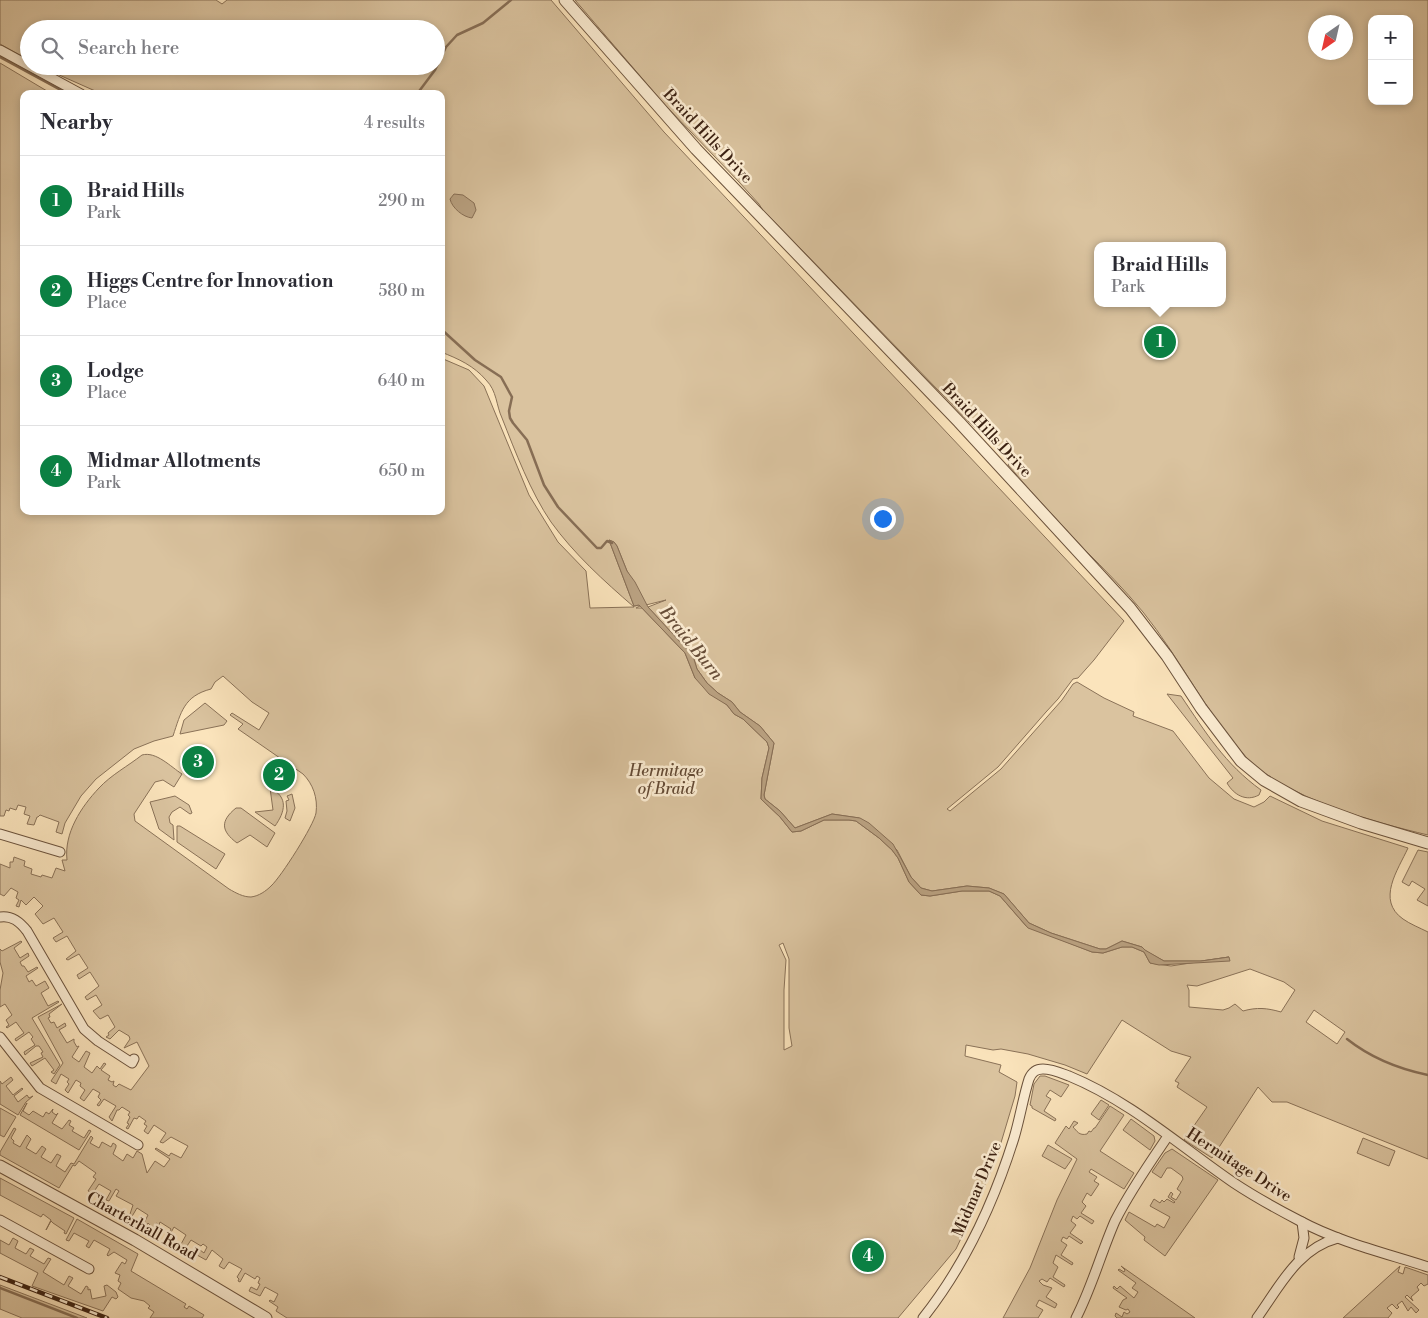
<!DOCTYPE html>
<html lang="en">
<head>
<meta charset="utf-8">
<style>
  :root { --surface:#fff; --page:#f2f2f3; --text:#2b2b33; --muted:#7c7c81; --line:#e1e1e2; --accent:#0b8043 }
  body { margin:0; font-family:"Libre Bodoni",serif; background:var(--page); color:var(--text) }
  .controls { position:absolute; right:15px; top:15px; display:grid; overflow:hidden; border-radius:10px; box-shadow:0 2px 8px #0003 }
  .controls button { width:45px; height:45px; display:grid; place-items:center; padding:0; border:0; border-bottom:1px solid var(--line); background:var(--surface); color:var(--text); font:25px sans-serif }
  .compass { position:absolute; left:1308px; top:15px; width:45px; height:45px; border-radius:50%; background:var(--surface); box-shadow:0 2px 8px #0003; rotate:214deg }
  .you { position:absolute; left:882px; top:518px; width:18px; height:18px; margin:-12px; border:4px solid #fff; border-radius:50%; background:#1a73e8; box-shadow:0 0 0 8px #1a73e833 }
  .badge { display:grid; place-items:center; width:32px; height:32px; border-radius:50%; background:var(--accent); color:#fff; font-size:16px; font-weight:700 }
  .pin { position:absolute; translate:-50% -50%; border:2px solid #fff; box-shadow:0 1px 5px #0006 }
  .popup { position:absolute; left:1094px; top:242px; width:132px; height:65px; box-sizing:border-box; display:grid; place-content:center; border-radius:10px; background:var(--surface); filter:drop-shadow(0 1px 4px #0005); font-size:16px; white-space:nowrap; color:var(--muted) }
  .popup b { font-size:19px; color:var(--text) }
  .popup::after { content:''; position:absolute; left:50%; top:100%; margin-left:-10px; border:10px solid transparent; border-top-color:var(--surface) }
  .list { margin:0; padding:0; list-style:none }
  h2 { display:flex; justify-content:space-between; align-items:center; height:65px; margin:0; padding:0 20px; font-size:21px }
  h2 small { font-size:16px; font-weight:400; color:var(--muted) }
  .list li { display:grid; grid-template-columns:32px 1fr auto; gap:15px; align-items:center; box-sizing:border-box; height:90px; padding:0 20px; border-top:1px solid var(--line) }
  .list b { display:block; font-size:19px; white-space:nowrap }
  .list p { margin:0; font-size:16px; white-space:nowrap; color:var(--muted) }
  .list em { font-size:16px; font-style:normal; color:var(--muted) }
  .icon { flex:none; width:28px; height:28px; fill:none; stroke:currentColor; stroke-width:2; stroke-linecap:round; stroke-linejoin:round }
  .map { position:relative; flex:none; width:1428px; height:1318px; overflow:hidden }
  .search { position:absolute; background:var(--surface); box-shadow:0 2px 8px #0003; left:20px; top:20px; width:425px; height:55px; display:flex; align-items:center; gap:12px; box-sizing:border-box; padding:0 18px; border-radius:28px; color:var(--muted); font-size:19px }
  .panel { position:absolute; background:var(--surface); box-shadow:0 2px 8px #0003; left:20px; top:90px; width:425px; height:425px; border-radius:10px }
  .map>svg:first-child { display:block }
  .green { fill:#dac39f; stroke:#8a7258; fill-rule:evenodd }
  .water { fill:#baa282; stroke:#876e55 }
  .lines { fill:none; stroke-linecap:round; stroke-linejoin:round }
  .stream { stroke:#876e55; stroke-width:2.5 }
  .minor-casing { stroke:#6b523c; stroke-width:11 }
  .tertiary-casing { stroke:#6b523c; stroke-width:13 }
  .minor { stroke:#fcedd3; stroke-width:9 }
  .tertiary { stroke:#fcedd3; stroke-width:11 }
  .rail-casing { stroke:#3b2112; stroke-width:4.5 }
  .rail { stroke:#fcedd3; stroke-width:2.5; stroke-dasharray:8; stroke-linecap:butt }
  .labels { text-anchor:middle; dominant-baseline:central; stroke-width:5; stroke-linejoin:round; paint-order:stroke }
  .street-label { font-size:16px; fill:#3b2112; stroke:#fcedd3 }
  .park-label { font-size:16px; font-style:italic; fill:#634a35; stroke:#fcedd3 }
  .water-label { font-size:18px; font-style:italic; fill:#674e39; stroke:#fcedd3 }
</style>
</head>
<body>
<div class="map">
<svg width="1428" height="1318" viewBox="0 0 1428 1318">
  <rect width="100%" height="100%" fill="#fbe4bc"/>
  <filter id="stains"><feTurbulence type="fractalNoise" baseFrequency=".004" numOctaves="4"/><feColorMatrix values="0 0 0 0 .2 0 0 0 0 .09 0 0 0 0 .02 0 0 0 .5 -.17"/></filter>
  <radialGradient id="worn" r=".72"><stop offset=".6" stop-color="#630" stop-opacity="0"/><stop offset="1" stop-color="#630" stop-opacity=".3"/></radialGradient>
  <g class="green">
    <path d="M0,0h216l6,4 5,-4h324l113,132 460,489 -30,39 -16,18 -5,1 -15,20 -12,13 -48,55 -51,42 3,2 51,-42 61,-69 11,-16 4,-2 27,16 30,14 -1,4 40,15 36,47 25,21 20,8 10,-5 6,-6 52,25 86,27c-10,22 -32,52 -5,71 7,5 17,9 25,13v227l-141,-57h-15l-14,-15 -46,71 -28,-18 23,-33 -30,-20 2,-4 -4,-2 16,-24 -20,-6 -49,-31 -35,54 -22,-9 -37,-11 -27,-5 -8,1 -27,-5 -1,11 36,9 -2,7 18,10 -2,14 -18,60 -24,57 -17,36 -58,69h-611l-11,-7 2,-4 -9,-6 1,-1 4,2 4,-8 -13,-7 -5,9 -11,-5 2,-4 6,3 3,-6 -2,-1 2,-5 -3,-2 -2,3 -10,-6 -5,9 -2,-1 1,-2 -2,-2 5,-8 -13,-7 -5,7 -5,-3 4,-7 -11,-9 -6,10 -9,-5 3,-5 4,3 3,-6 -4,-3 -2,2 -10,-6 -6,9 -5,-3 6,-11 -12,-8 -6,11 -1,-1 4,-8 -11,-7 -1,3 -3,-2 -6,8 -2,-1 2,-5 -2,-2 -2,3 -3,-1 5,-10 -11,-7 -6,10 -2,-1 4,-12 -17,-9 3,-5 -3,-2 -7,12 -3,-1 5,-9 -12,-7 -6,9 -5,-2 8,-12 -3,-2 3,-4 -17,-12 -4,5 -2,-1 -14,23 -59,-33v-3l14,-24 2,1 -5,9 3,3 -1,2 7,4 7,-12 4,4 -5,9 10,6 6,-8 4,3 -5,8 10,6 6,-9 4,2 -5,10 9,6 6,-9 3,1 17,-28 2,2 -3,5 9,5 3,-6 9,5 2,-4 3,2v2l-3,7 10,7 4,-7 6,4 4,-7 5,3 5,19 8,-12 9,6 6,-8 -15,-10 1,-1 13,8 2,-3 10,5 7,-12 -17,-9 -8,6 -3,-1 6,-9 -12,-8 -6,9 -4,-3 3,-5 -3,-2 2,-3 -7,-5 -2,3 -3,-1 -6,11 -2,-1 3,-4 -2,-1 3,-6 -2,-2 2,-3 -8,-5 -3,3h-2l-5,11 -3,-4 7,-11 -12,-7 -5,7 -2,-1 4,-5 -3,-3 2,-4 -7,-4 -9,12 -4,-3 5,-8 -5,-4 1,-3 -5,-3 -8,13 -3,-3 4,-6 -2,-2 2,-3 -8,-5 -5,10 -5,-3 12,-18 -25,-46 24,-13 -13,10 1,3 -2,1 3,5 3,-1 3,6 8,-5 1,3 -7,4 8,13 7,-4v3l3,5 2,-1 -7,11 7,5 7,-11 4,2 -6,14 8,6 5,-7 3,3 4,-6 2,1 -5,6 9,6 -2,4 4,2 2,-1 -1,4 3,2 3,-3 12,6 18,-24 -12,-24 -13,6 6,-9 -1,-3 -10,-6 -9,9 -4,-2 3,-2 -1,-2 7,-6 -7,-12 -8,4 -7,-8 9,-6 -6,-10 -9,5 -2,-3 14,-11 -9,-14 -11,7 -2,-4 11,-7 -9,-14 -11,6 -2,-1 10,-8 -9,-15 -11,6 -3,-4 10,-6 -9,-14 -11,6 -8,-10 8,-8 -9,-9 -8,8 -5,-5 -2,7 -3,-1 3,-6 -3,-2 2,-6 -7,-4 -7,8 -4,-2v-30l10,4v-6h3l1,-5 11,4 -1,5 8,3 -1,5 10,3 1,-2 10,3 4,-10 9,3 -3,-11h5c-3,-27 14,-53 32,-72 12,-13 29,-22 43,-33 14,-4 29,12 40,19l-8,13 -11,-7 -8,2 -21,32 1,7 94,68c7,4 14,8 22,8 8,-1 15,-6 20,-11 10,-9 43,-61 45,-73 2,-15 -3,-29 -13,-39l-65,-45 5,-5 -13,-9 2,-2 27,17 10,-17 -17,-11 -29,-26 -8,6 -4,7c-27,7 -30,23 -38,47l-19,5 -20,8 -38,30 -15,17 -16,27 -3,11 -6,-2 3,-10 -19,-7 -2,2h-1l-3,8 -7,-1 3,-8 -6,-2 2,-7 -8,-2 -2,5 -6,-2 -1,3 -3,-1 -2,6h-4v-753l52,31h-28v417h417v-153l28,12 15,16 45,109 29,47 28,29 4,37 44,-1c-30,-26 -60,-53 -83,-85 -20,-29 -36,-71 -49,-104 -6,-13 -5,-27 -16,-38 -12,-14 -27,-21 -45,-28v-258h-339l-63,-28h397v-37h-407v31l-29,-16zM609,540l5,2 3,4 10,25 19,34 20,-5 -18,7 45,49 4,13 10,14 11,10 14,9 8,10 20,14 14,17 -10,52 1,4 15,12 15,17 37,-14 27,4 38,32 14,27 10,11 11,3 35,-5 22,2 15,6 25,29 22,10 49,16h6l16,-8 20,6 2,3 20,11h37l28,-4 -58,9 -21,-3 -6,-11 -12,-5h-10l-19,6 -11,-1 -66,-26 -26,-30 -11,-5h-27l-32,5 -9,-1 -12,-13 -11,-24 -6,-8 -13,-12 -23,-17 -7,-1h-25l-23,11 -9,1 -12,-15 -19,-18 1,-21 7,-30 -2,-6 -24,-23 -9,-5 -7,-9 -32,-27 -10,-25 -43,-45h-6l4,-2 -1,-1 -5,1zM783,943l6,16v69l3,18 -8,4v-60l2,-30 -7,-15zM1250,969l34,13 11,8 -14,22c-14,-4 -24,-5 -38,-1l-8,-7 -6,4 -6,2 -34,-3v-17l-2,-5 10,1zM1314,1010l31,22 -8,12 -31,-22z"/>
    <path d="M575,0h853v835c-55,-13 -143,-37 -182,-78 -40,-44 -66,-99 -103,-145 -18,-22 -39,-43 -59,-63 -26,-28 -51,-55 -76,-84l2,-4 -27,-32 -9,-2 -212,-218 -3,-5 -20,-22 -74,-77zM1372,19h37v82h-37zM1316,22h30v30h-30zM1098,246h124v57h-124z"/>
    <path d="M1167,694l14,2c25,37 44,68 80,94l-2,5c-13,7 -25,0 -32,-12l6,-5z"/>
    <polygon points="205,703 227,721 224,725 180,734 184,720"/>
    <path d="M270,788c19,9 15,24 5,38l-20,-14 18,-2z"/>
    <polygon points="292,794 295,808 290,821 285,818 287,811 286,801 289,800 287,796"/>
    <polygon points="175,796 189,805 192,813 190,814 180,807 172,812 169,817 170,823 173,825 174,840 159,829 150,802"/>
    <path d="M236,808h5l34,25 -8,14 -17,-12 -13,8c-16,-12 -17,-22 -1,-35z"/>
    <polygon points="177,826 180,826 225,854 216,869 177,842"/>
    <polygon points="1418,850 1428,852 1428,906 1417,900 1425,889 1412,881 1409,886 1402,882"/>
    <polygon points="21,941 22,942 14,948 20,958 28,953 29,956 20,962 22,966 24,966 28,972 37,967 38,968 26,976 29,982 32,980 36,986 45,981 49,988 41,993 48,1006 58,1001 59,1002 32,1018 60,1065 54,1074 51,1072 54,1070 45,1058 32,1066 30,1063 43,1057 41,1053 43,1052 39,1046 36,1046 25,1055 24,1052 35,1045 31,1039 33,1037 29,1032 16,1041 15,1039 24,1033 16,1022 7,1028 6,1027 9,1025 6,1020 12,1015 5,1004 0,1007 0,990 3,973 0,962 0,949 2,951"/>
    <polygon points="1040,1076 1045,1076 1069,1085 1061,1097 1050,1090 1046,1096 1051,1099 1044,1111 1056,1119 1055,1121 1032,1108 1032,1106 1030,1105 1034,1084"/>
    <polygon points="11,1077 13,1080 6,1086 13,1095 22,1088 23,1089 14,1096 18,1102 27,1095 29,1098 33,1096 26,1102 18,1115 0,1104 0,1081 2,1084"/>
    <polygon points="1101,1100 1109,1105 1099,1120 1091,1114"/>
    <polygon points="27,1103 23,1111 29,1115 33,1111 43,1117 46,1112 49,1114 53,1109 52,1112 56,1115 58,1113 52,1123 62,1129 69,1120 71,1121 69,1125 74,1128 72,1131 84,1138 89,1130 91,1131 79,1150 20,1115"/>
    <path d="M1110,1106l14,9 -24,36 34,22 -10,16 -33,-20 -2,3 8,5 -3,4 5,3 -8,12 -4,-3 -5,9 4,4 -5,7 13,8 -2,3 -12,-8 -3,3 -4,-3 -2,5 5,4 -6,8 13,9 -2,2 -12,-8 -2,3 -4,-2 -2,4 6,4 -6,10 12,8 -1,2 -16,-10 -3,8 5,4 -5,10 12,8 -1,2 -14,-9 -3,4 -5,-3 -3,2 4,4 9,3 -6,9 11,7 -2,4 -16,-8 -3,6 7,4 -5,8h-35l27,-50 27,-68 20,-41 -22,-16 11,-17 3,3 5,-8 4,2 -5,4c4,4 6,9 14,7l2,-3 2,1 3,-4h1z"/>
    <polygon points="0,1108 16,1117 4,1137 0,1135"/>
    <polygon points="1131,1119 1154,1136 1155,1141 1150,1150 1123,1130"/>
    <polygon points="1363,1138 1395,1151 1389,1166 1357,1153"/>
    <polygon points="1048,1145 1072,1159 1065,1169 1042,1156"/>
    <polygon points="1172,1149 1218,1180 1165,1256 1144,1240 1145,1237 1125,1220 1129,1212 1155,1227 1157,1224 1164,1228 1170,1217 1150,1206 1154,1199 1160,1203 1162,1200 1164,1202 1167,1199 1174,1203 1175,1202 1168,1197 1171,1192 1173,1194 1171,1197 1176,1200 1181,1192 1177,1189 1183,1179 1182,1176 1171,1168 1167,1168 1161,1178 1152,1172 1165,1153"/>
    <polygon points="0,1178 74,1218 66,1234 64,1233 65,1231 53,1223 51,1221 46,1230 51,1220 43,1214 41,1217 0,1195"/>
    <polygon points="77,1219 138,1254 131,1271 186,1304 184,1307 187,1309 189,1306 204,1315 202,1318 150,1318 154,1312 148,1308 150,1306 144,1301 131,1298 118,1289 121,1283 118,1281 120,1275 115,1273 122,1262 125,1264 127,1260 114,1252 108,1256 107,1255 110,1249 94,1240 89,1248 86,1246 89,1241 74,1233 69,1241 66,1240"/>
    <polygon points="13,1238 18,1241 15,1248 26,1254 30,1248 34,1250 30,1256 44,1264 48,1258 51,1259 43,1272 64,1285 69,1276 73,1278 68,1286 81,1294 86,1286 88,1287 88,1290 90,1289 92,1299 106,1296 104,1286 107,1285 116,1292 118,1297 116,1299 112,1297 103,1311 32,1286 38,1273 0,1253 0,1240 9,1245"/>
    <polygon points="1121,1266 1195,1318 1117,1318 1115,1316 1116,1313 1122,1317 1124,1312 1127,1314 1130,1312 1128,1309 1126,1310 1119,1307 1123,1300 1127,1298 1113,1288 1114,1286 1117,1289 1120,1286 1134,1298 1138,1292 1132,1288 1136,1283 1118,1270 1119,1269 1124,1272 1125,1270"/>
    <polygon points="1400,1266 1398,1272 1403,1274 1405,1267 1428,1275 1428,1284 1424,1286 1421,1283 1417,1287 1419,1290 1411,1297 1413,1301 1407,1295 1405,1297 1419,1310 1416,1313 1411,1307 1408,1311 1402,1301 1397,1305 1399,1307 1397,1309 1392,1304 1387,1308 1392,1313 1388,1318 1343,1318"/>
    <polygon points="0,1285 87,1318 22,1318 0,1309"/>
  </g>
  <g class="water">
    <path d="M454,194l9,1 11,8 2,7 -4,8c-9,-1 -20,-10 -22,-19z"/>
    <polygon points="609,540 614,542 617,546 627,571 635,582 648,607 693,656 697,669 707,683 718,693 732,702 740,712 760,726 774,743 764,795 765,799 780,811 795,828 832,814 860,818 869,823 893,844 911,877 921,888 932,891 967,886 989,888 1004,894 1029,923 1051,933 1100,949 1106,949 1122,941 1142,947 1145,950 1164,961 1201,961 1229,957 1230,961 1159,965 1150,963 1144,952 1132,947 1122,947 1103,953 1092,952 1028,928 1000,896 989,891 962,891 930,896 921,895 909,882 898,858 892,850 879,838 856,821 849,820 824,820 801,831 792,832 780,817 761,799 762,778 769,748 767,742 743,719 734,714 727,705 709,694 703,687 695,678 685,653 639,605 634,606"/>
  </g>
  <g class="lines">
    <g class="stream">
      <polyline points="0,57 68,94"/>
      <polyline points="417,94 435,70 446,47 457,35 483,23 511,0"/>
      <polyline points="441,329 475,360 501,377 512,397 509,411 510,418 513,423 527,440 544,485 558,507 597,548 601,548 607,541 612,543"/>
      <path d="M1347,1039c24,19 52,30 81,36"/>
      <polyline points="0,1288 77,1318"/>
    </g>
    <defs>
      <g id="minor">
        <polyline points="0,50 81,94"/>
        <polyline points="0,834 60,852"/>
        <path d="M0,917c12,-2 20,5 27,14l57,98 14,12 34,22 2,-4"/>
        <polyline points="0,1037 40,1088 138,1145"/>
        <polyline points="0,1220 89,1269"/>
        <polyline points="1299,1257 1304,1238 1302,1222"/>
        <path d="M923,1318c42,-53 71,-116 91,-180 6,-20 9,-40 15,-59 3,-7 7,-10 14,-10 9,0 18,4 26,7 61,25 111,70 165,107 21,14 43,26 66,38 39,21 85,32 128,46"/>
        <path d="M1076,1318c16,-31 25,-65 39,-97 15,-30 34,-57 53,-85"/>
        <path d="M1257,1318c23,-32 40,-69 81,-80"/>
      </g>
      <g id="tertiary">
        <polyline points="565,0 696,149 959,422 1130,608 1167,656 1201,708 1241,761 1264,780 1301,801 1361,823 1428,843"/>
        <polyline points="0,1166 135,1240 266,1318"/>
      </g>
    </defs>
    <use href="#minor" class="minor-casing"/>
    <use href="#tertiary" class="tertiary-casing"/>
    <use href="#minor" class="minor"/>
    <use href="#tertiary" class="tertiary"/>
    <defs>
      <polyline id="rail" points="0,1277 107,1318"/>
    </defs>
    <use href="#rail" class="rail-casing"/>
    <use href="#rail" class="rail"/>
  </g>
  <g class="labels">
    <g class="street-label">
      <text transform="translate(708 136) rotate(47)">Braid Hills Drive</text>
      <text transform="translate(987 430) rotate(47)">Braid Hills Drive</text>
      <text transform="translate(1239 1165) rotate(33)">Hermitage Drive</text>
      <text transform="translate(977 1189) rotate(-67)">Midmar Drive</text>
      <text transform="translate(142 1226) rotate(29)">Charterhall Road</text>
    </g>
    <g class="park-label">
      <text x="666" y="771">Hermitage<tspan x="666" dy="18">of Braid</tspan></text>
    </g>
    <g class="water-label">
      <text transform="translate(691 643) rotate(51)">Braid Burn</text>
    </g>
  </g>
  <rect width="100%" height="100%" filter="url(#stains)"/>
  <rect width="100%" height="100%" fill="url(#worn)"/>
</svg>
<div class="controls">
<button>+</button>
<button>−</button>
</div>
<svg class="compass" viewBox="-18 -18 36 36"><path d="M0-13l5 13h-10z" fill="#e53935"/><path d="M0 13l5-13h-10z" fill="#7c7c81"/></svg>
<div class="you"></div>
<div class="pin badge" style="left:1160px;top:342px">1</div>
<div class="popup"><b>Braid Hills</b>Park</div>
<div class="pin badge" style="left:279px;top:775px">2</div>
<div class="pin badge" style="left:198px;top:762px">3</div>
<div class="pin badge" style="left:868px;top:1256px">4</div>
<div class="search"><svg class="icon" aria-label="search" viewBox="0 0 24 24"><circle cx="10" cy="10" r="6"/><path d="M15 15l6 6"/></svg>Search here</div>
<section class="panel">
<h2>Nearby<small>4 results</small></h2>
<ul class="list">
<li><span class="badge">1</span><div><b>Braid Hills</b><p>Park</p></div><em>290 m</em></li>
<li><span class="badge">2</span><div><b>Higgs Centre for Innovation</b><p>Place</p></div><em>580 m</em></li>
<li><span class="badge">3</span><div><b>Lodge</b><p>Place</p></div><em>640 m</em></li>
<li><span class="badge">4</span><div><b>Midmar Allotments</b><p>Park</p></div><em>650 m</em></li>
</ul>
</section>
</div>
</body>
</html>
